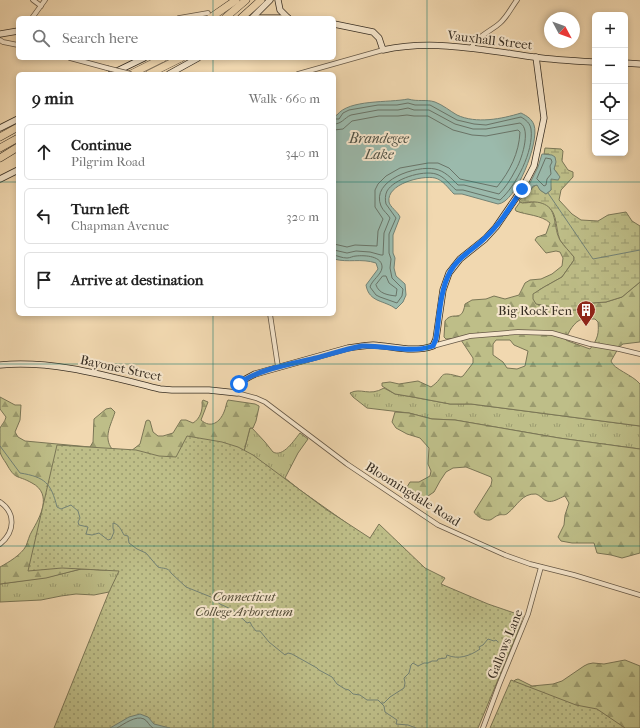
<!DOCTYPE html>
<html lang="en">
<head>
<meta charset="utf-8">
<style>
  :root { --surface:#fff; --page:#f6f6f6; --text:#222; --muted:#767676; --line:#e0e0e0 }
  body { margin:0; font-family:"IM FELL French Canon",serif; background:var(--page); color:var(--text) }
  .controls { position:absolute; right:12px; top:12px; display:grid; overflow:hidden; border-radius:6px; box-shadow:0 2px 6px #0003 }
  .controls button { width:36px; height:36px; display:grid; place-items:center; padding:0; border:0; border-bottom:1px solid var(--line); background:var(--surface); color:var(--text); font:20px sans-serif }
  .compass { position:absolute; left:544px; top:12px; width:36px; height:36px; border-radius:50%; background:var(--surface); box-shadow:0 2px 6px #0003; rotate:131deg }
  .stop { position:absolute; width:12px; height:12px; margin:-9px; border:3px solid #1a73e8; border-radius:50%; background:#fff }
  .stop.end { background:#1a73e8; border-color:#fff; box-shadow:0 1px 4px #0008 }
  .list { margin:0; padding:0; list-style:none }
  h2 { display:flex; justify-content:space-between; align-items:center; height:52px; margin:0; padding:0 16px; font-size:17px }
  h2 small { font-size:13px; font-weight:400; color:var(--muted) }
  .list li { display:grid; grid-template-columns:26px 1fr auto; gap:12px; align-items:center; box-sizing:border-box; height:56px; margin:0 8px 8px; padding:0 8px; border:1px solid var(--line); border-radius:6px }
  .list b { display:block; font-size:15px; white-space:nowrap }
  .list p { margin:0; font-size:13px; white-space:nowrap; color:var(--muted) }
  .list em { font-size:13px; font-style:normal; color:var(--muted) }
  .icon { flex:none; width:22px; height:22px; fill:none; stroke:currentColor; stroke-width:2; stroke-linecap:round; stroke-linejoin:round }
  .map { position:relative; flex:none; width:640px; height:728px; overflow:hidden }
  .search { position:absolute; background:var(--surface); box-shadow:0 2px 6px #0003; left:16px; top:16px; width:320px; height:44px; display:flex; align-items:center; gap:10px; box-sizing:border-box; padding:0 14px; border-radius:6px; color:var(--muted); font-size:15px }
  .panel { position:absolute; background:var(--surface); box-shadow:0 2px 6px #0003; left:16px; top:72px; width:320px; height:244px; border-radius:6px }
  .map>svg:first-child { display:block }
  .grass { fill:url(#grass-tufts); stroke:#7a7656 }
  .forest { fill:url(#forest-firs); stroke:#7a7656; fill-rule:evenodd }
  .wetland { fill:url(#wetland-marsh); stroke:#7a7656 }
  .park { fill:url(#park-dots); stroke:#7a7656 }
  .water { fill:#9bbaac; stroke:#738275 }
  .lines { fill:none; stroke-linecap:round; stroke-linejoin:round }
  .shore { stroke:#697468; stroke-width:1 }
  .stream { stroke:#738275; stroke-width:1 }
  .street-casing { stroke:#665846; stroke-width:5.5 }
  .secondary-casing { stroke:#372e23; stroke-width:7 }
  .highway-casing { stroke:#372e23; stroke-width:8 }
  .street { stroke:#f6e6cc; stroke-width:4 }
  .secondary { stroke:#f6e6cc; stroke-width:5.5 }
  .highway { stroke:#f1d8b0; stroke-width:7 }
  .street-bridge-casing { stroke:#665846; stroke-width:5.5; stroke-linecap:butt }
  .street-bridge { stroke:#f6e6cc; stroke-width:4 }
  .route { stroke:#1a73e8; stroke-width:5 }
  .grid { fill:none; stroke:#0f766e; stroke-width:1; stroke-opacity:0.55 }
  .labels { text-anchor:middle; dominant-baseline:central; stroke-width:4; stroke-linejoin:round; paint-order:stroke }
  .street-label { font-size:13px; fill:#372e23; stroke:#f6e6cc }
  .poi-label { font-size:13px; fill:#372e23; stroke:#f6e6cc; text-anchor:end }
  .park-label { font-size:13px; font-style:italic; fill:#524b37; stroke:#f6e6cc }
  .water-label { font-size:14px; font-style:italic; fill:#505145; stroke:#f6e6cc }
</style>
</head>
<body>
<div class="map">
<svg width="640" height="728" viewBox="0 0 640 728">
  <defs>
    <pattern id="grass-tufts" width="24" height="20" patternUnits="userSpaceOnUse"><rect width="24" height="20" fill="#bebe88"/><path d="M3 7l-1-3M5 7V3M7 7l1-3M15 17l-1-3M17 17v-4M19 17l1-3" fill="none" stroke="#9b9b6f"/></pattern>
    <pattern id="forest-firs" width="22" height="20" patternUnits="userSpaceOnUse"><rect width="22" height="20" fill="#bebe88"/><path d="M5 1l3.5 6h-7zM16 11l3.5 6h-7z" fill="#9b9b6f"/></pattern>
    <pattern id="wetland-marsh" width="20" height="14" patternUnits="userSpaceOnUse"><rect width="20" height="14" fill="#bebe88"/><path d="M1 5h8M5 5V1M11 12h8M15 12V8" fill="none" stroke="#9b9b6f"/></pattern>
    <pattern id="park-dots" width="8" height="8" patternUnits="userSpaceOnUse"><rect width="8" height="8" fill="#bebe88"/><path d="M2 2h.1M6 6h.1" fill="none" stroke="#9b9b6f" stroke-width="1.8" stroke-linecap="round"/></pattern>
  </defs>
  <rect width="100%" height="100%" fill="#f1d8b0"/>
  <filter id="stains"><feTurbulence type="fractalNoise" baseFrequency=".005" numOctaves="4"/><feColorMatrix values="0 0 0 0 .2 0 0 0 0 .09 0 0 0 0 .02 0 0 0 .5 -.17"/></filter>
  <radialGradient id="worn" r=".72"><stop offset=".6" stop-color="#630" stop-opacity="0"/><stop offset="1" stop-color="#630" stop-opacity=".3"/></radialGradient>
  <g class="grass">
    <path d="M384,388l11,6 18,3 37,7h21l169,22v23l-81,-11 -104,-18 -23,-1 -23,-6 -42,-5 -14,-11 -3,-4c11,-6 19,4 34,-5z"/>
    <path d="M250,428h2c4,5 9,9 13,14 3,3 5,7 8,10 10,6 22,-13 27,-19l8,6 -10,14 -13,25 15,12 48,34 -222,67 -17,1 -15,3 -18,-1 -15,2 -20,4 -41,2v-18l48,-7 33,-8 25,1 137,-115z"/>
  </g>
  <g class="forest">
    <path d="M520,202c7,3 16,-3 24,1 14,8 9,25 16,37 4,6 10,11 14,17v3l-12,17 -23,13 -1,15 14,1 19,4 12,-1 9,-6 14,-1 16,-5 18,-15v60l-17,2 -4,3 -8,14c2,8 22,14 29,23v42l-169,-22h-21l-37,-7 -18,-3 -13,-8v-3l8,-1 9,2 19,-3 13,6c16,-11 5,-17 30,-10l2,-1 10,-13v-5l-12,-18 -5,-2 -10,1 -2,-2 1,-16c8,-11 17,3 20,-17l7,-4 14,-1 8,-3 11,3 14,-4 6,-12 5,-3 11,-1 11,-5 10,-8 1,-8 -3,-6 -4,-1 -10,2 -11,-13 2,-3 9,-3 4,-11c-8,-8 -24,-8 -34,-12l-1,-2zM582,319h13l3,3c1,11 0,17 -8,27l-22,-8 -2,-1c2,-8 8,-18 16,-21zM496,340h14l4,5 14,6 -3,15 -8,3 -10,-1 -4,-6 -10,-7v-11z"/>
    <path d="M0,397l15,8h6l-1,15 -5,12 3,5 7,4 65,6 3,-5 1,-23 12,-10 5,-1 4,4c-4,13 -12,25 -3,37l19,2 9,-7 6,-23 2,-1 2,1 3,11 5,4h5l10,-3 8,-13h5l7,3c7,-4 10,-13 9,-21l1,-2 5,2 -7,18c10,9 19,2 23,-8 2,-4 2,-9 4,-12l27,4 4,2v1l-3,14 -3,7h-3l-7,27 -137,115 -25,-1 -35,9 -46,6v-17c9,-5 21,-12 26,-21 2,-5 3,-10 6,-15 8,-14 21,-37 0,-48 -16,-9 -16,-2 -26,-20 -2,-3 -5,-7 -6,-11 0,-3 0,-21 0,-24 2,-4 5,-6 6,-11l-6,-8z"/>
    <path d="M395,412l14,1 23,6 23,1 104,18 81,11v104l-18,5 -11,-3 -14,-2 -3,-10h-22l-11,-2 -3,-4 6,-12 1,-10 4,-12 -4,-7c-6,2 -12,7 -18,5 -4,-1 -7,-6 -11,-7 -14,-1 -19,12 -28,19 -3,3 -6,1 -9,2 -4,1 -6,4 -9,5 -6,1 -14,-4 -16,-8l17,-27 1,-5 -1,-3 -25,-10 -13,1 -7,4 -6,9 -6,11 -15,10 -8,-5 -4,-10 3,-5h9l11,-6 1,-5 -3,-7 1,-16 -9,-10 -13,-4 -11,-6 -4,-6z"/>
    <polygon points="625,660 640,666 640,728 552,728 513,682 515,680 518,679 532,686 553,684 562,681 584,666 588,664 593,663 604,664"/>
  </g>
  <path class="wetland" d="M545,148l16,1 2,2 -1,10 6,9 5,2v5l-12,13 -2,10 13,14 9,6 17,1 10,-6 18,-3 6,9 8,5v56l-18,15 -16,5 -14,1 -12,7h-9l-35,-6 -3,-5v-5l11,-7 18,-10 12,-17v-3c-5,-6 -10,-11 -14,-17 -3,-7 -3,-15 -5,-22 -4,-16 -19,-18 -33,-15l-3,-2c5,-7 10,-11 17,-16h2l2,5 6,4 5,-4 -1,-10 8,-6 -4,-5 1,-5 -6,-10h-5z"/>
  <g class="park">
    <polygon points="187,436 222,442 238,447 253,455 327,510 370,538 379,524 425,568 445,578 441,584 488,604 523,616 519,629 478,728 54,728 109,592 119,571 62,568 28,571 57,445 136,450 159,456 176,457"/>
    <polygon points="511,680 576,705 597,709 625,728 490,728"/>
  </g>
  <g class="water">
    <path d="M408,99c10,3 18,0 27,3 8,3 15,9 22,13 19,9 45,4 64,-2 6,3 11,6 13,12 6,16 -18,78 -36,79l-36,-10h-8c-6,-6 -11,-14 -19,-16 -13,-3 -49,6 -46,24 1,5 9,10 11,15l-7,18v18l2,5 -1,10 2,8 9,8 1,11 -3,7 -7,7c-11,-9 -27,-6 -30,-24l12,-16 -2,-6c-15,-5 -28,0 -42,-4v-143l3,-1c12,-16 52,-12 71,-16z"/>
    <polygon points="542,154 552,155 555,157 556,162 554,169 560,177 558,180 551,179 551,190 546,194 540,190 537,185 533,186 531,190 527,189 538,167"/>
    <polygon points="140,714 148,717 154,724 170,728 110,728 129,717"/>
  </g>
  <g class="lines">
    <g class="shore">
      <path d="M334,119h5l4,-6 6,-3 29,-5h19l11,-2 7,2h15l27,15 17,4 12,1 35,-8c5,3 9,6 10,12 3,22 -15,57 -31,71l-37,-10h-7c-7,-6 -11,-13 -20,-16 -14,-4 -42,5 -49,17 -2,4 -2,9 -1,13l10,14 -7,16v19l2,6 -1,9 2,10 11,11 -1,7 -5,7 -17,-6 -4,-2 -6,-8c2,-7 11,-12 12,-19 1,-12 -17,-13 -26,-12 -3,0 -6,2 -9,2 -5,0 -9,-2 -13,-3"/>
      <path d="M334,124c8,0 10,-6 17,-9l27,-5h20l10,-2 6,2h15l26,14 18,5h13l34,-6c12,6 1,39 -5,48 -4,8 -10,17 -16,23l-35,-9h-6c-7,-7 -13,-14 -23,-16 -18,-4 -65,11 -54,37 2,5 7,8 9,12l-6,15 -1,22h-2l-11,-3 -14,-1 -9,2 -13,-3"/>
      <path d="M334,130l9,-1 9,-8 27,-5h19l9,-1 7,1h14l25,14 19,5 14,1 32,-6 2,2c-1,21 -10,39 -23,55l-37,-8 -11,-11 -11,-5h-10l-28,5 -14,8 -8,8 -3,6v17l8,12 -5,12 -1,15 -22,-1 -8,2 -13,-3"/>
      <polygon points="546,158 551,159 552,162 550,166 551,174 547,179 546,185 544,186 537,179"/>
      <path d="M383,276h3l3,7 8,6 -1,7c-8,-1 -17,-2 -20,-11z"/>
      <path d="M117,728c7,-4 19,-13 27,-9 4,2 5,7 9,9"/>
    </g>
    <g class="stream">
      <polyline points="548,193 593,259 640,250"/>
      <path d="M0,446l20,27c25,4 31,10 37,34l4,2 10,-4 7,6 2,7 -2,4 1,3 9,2 -2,7 6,1 7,-2 9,7 3,-1 3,-7 -1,-4v-5c6,1 8,7 11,12l4,1 1,7 8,6 9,4 12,14c5,2 10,0 13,6l15,14 25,10 9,7 13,6 12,11 2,2 3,-1 2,4 4,5h4l9,11 16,13 3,-2 4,1 25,14 2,2 13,7 5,7 8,5 4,1 4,4 7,1 7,5h11l6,6 1,6 12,8 -1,4 12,1 8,3"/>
      <path d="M382,703h2l6,-6 14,-9 1,-5 -1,-5 5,-5 2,-8 2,-2 5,3 6,-3h4l4,-2h5l1,-2 8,-1 1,-3c11,5 23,1 33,-6l-1,-2 4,-2 5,-6 6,2 2,-1 2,2"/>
    </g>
    <defs>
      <g id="street">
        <polyline points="33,0 41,6"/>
        <polyline points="32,18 45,0"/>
        <polyline points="179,18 208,13"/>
        <polyline points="0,40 3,42 18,45"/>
        <path d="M471,48c5,-11 20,-17 29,-25 7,-6 11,-15 17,-23"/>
        <polyline points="70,58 107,68"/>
        <polyline points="298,74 383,50"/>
        <polyline points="270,314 278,367"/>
        <polyline points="433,346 470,336 518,332 552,333 590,344 619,349 640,354"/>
        <polyline points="237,393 256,398 265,402 347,464 438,525 505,555 530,564 574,575 640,595"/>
        <path d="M0,502c16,11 15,30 0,42"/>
        <polyline points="483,728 499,685 528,614 541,567"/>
      </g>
      <g id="secondary">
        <polyline points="278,0 280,10 288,18"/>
        <polyline points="252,18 270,0"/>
        <polyline points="258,18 288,18"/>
        <path d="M334,24l39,8 6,6 4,12c50,-11 101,0 151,7 20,3 41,4 61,5"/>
        <polyline points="0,34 18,31"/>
        <polyline points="625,63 640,64"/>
        <polyline points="111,74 144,58"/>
        <polyline points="169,74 198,58"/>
        <polyline points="0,128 18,119"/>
        <polyline points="0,179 18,170"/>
        <path d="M0,365c54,-5 107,11 160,24l12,1h37l28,3c2,-12 8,-14 18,-19l93,-26c9,-1 17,-3 25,-3 20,1 40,8 60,1l3,-7 7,-49 6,-17 11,-14 25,-20 11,-12 26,-38 12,-23 10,-48 -8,-61"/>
      </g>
      <g id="highway">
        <polyline points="210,18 236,0"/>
        <polyline points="225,18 246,0"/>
        <polyline points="241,18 261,0"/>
        <polyline points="131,74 163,58"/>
        <polyline points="149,74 181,58"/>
        <polyline points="0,137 18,127"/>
        <polyline points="0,148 18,138"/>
        <polyline points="0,158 18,147"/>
      </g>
    </defs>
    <use href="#street" class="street-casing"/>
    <use href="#secondary" class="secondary-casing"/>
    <use href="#highway" class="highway-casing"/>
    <use href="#street" class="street"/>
    <use href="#secondary" class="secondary"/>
    <use href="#highway" class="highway"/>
    <defs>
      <polyline id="street-bridge" points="107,68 131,74"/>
    </defs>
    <use href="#street-bridge" class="street-bridge-casing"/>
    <use href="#street-bridge" class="street-bridge"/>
  </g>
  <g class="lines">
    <path class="route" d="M239,384c15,-14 57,-21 77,-26 15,-4 30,-9 46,-12 23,-1 48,8 71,0l3,-7c3,-20 4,-49 14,-67 8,-15 23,-22 35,-34 15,-14 26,-32 37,-49"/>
  </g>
  <path class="grid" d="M213,0v18M427,0v728M213,58v16M0,182h18M334,182h306M213,314v414M0,364h640M0,546h640"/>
  <defs>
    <symbol id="building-pin" viewBox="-11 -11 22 30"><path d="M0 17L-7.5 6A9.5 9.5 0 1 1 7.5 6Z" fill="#8f2418" stroke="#f6e6cc"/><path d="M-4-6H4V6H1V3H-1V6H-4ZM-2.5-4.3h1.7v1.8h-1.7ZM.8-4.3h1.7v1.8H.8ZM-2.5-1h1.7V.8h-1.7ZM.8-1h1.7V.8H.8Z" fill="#fff"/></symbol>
  </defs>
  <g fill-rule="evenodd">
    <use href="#building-pin" x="575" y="299" width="22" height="30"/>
  </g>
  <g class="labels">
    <g class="street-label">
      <text transform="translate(490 40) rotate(7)">Vauxhall Street</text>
      <text transform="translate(121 368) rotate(12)">Bayonet Street</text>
      <text transform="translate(413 494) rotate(32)">Bloomingdale Road</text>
      <text transform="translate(505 644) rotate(-68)">Gallows Lane</text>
    </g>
    <g class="poi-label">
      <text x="572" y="310">Big Rock Fen</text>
    </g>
    <g class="park-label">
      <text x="244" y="596">Connecticut<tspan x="244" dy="15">College Arboretum</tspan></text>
    </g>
    <g class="water-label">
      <text x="379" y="138">Brandegee<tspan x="379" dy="16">Lake</tspan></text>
    </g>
  </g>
  <rect width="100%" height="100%" filter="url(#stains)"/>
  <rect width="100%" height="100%" fill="url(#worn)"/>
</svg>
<div class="controls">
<button>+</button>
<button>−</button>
<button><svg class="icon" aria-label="locate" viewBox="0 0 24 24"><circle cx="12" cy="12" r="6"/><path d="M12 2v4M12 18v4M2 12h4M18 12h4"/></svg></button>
<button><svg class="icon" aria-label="layers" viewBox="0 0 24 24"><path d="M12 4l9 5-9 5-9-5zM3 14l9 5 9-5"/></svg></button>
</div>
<svg class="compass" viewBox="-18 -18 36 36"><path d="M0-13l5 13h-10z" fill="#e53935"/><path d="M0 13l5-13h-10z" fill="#767676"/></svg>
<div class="stop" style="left:239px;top:384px"></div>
<div class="stop end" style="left:522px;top:189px"></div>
<div class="search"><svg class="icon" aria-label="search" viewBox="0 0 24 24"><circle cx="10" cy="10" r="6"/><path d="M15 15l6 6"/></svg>Search here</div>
<section class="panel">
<h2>9 min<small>Walk · 660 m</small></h2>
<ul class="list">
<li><svg class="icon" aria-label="ahead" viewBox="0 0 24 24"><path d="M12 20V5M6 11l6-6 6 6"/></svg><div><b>Continue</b><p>Pilgrim Road</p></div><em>340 m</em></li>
<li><svg class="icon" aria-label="left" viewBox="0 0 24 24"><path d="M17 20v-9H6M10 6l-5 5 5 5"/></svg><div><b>Turn left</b><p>Chapman Avenue</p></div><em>320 m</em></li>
<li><svg class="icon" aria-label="arrive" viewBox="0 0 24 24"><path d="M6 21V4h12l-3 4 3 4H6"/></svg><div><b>Arrive at destination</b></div></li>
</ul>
</section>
</div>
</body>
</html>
